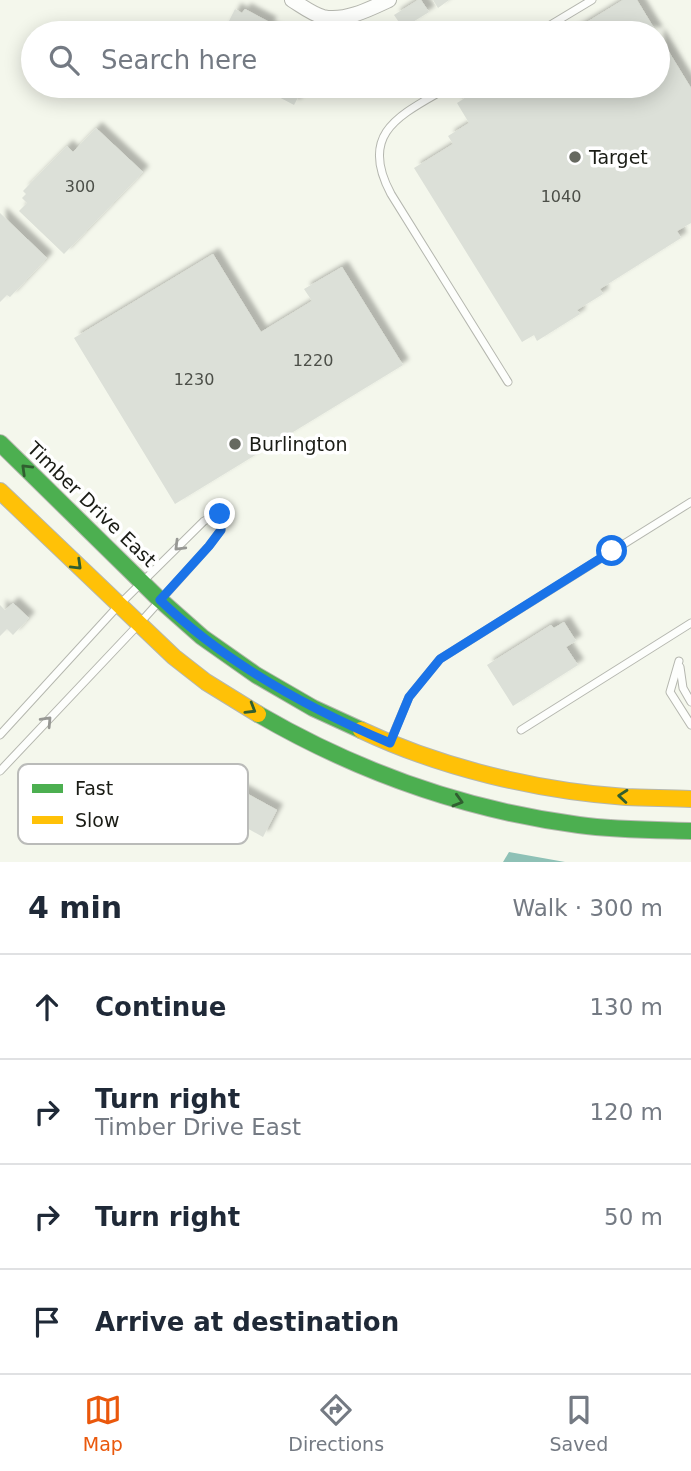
<!DOCTYPE html>
<html lang="en">
<head>
<meta charset="utf-8">
<style>
  :root { --surface:#fff; --page:#f6f6f7; --text:#1f2937; --muted:#747a83; --line:#e0e1e3; --accent:#ea580c }
  body { margin:0; font-family:"DejaVu Sans",sans-serif; background:var(--page); color:var(--text) }
  .stop { position:absolute; width:21px; height:21px; margin:-16px; border:5px solid #1a73e8; border-radius:50%; background:#fff }
  .stop.end { background:#1a73e8; border-color:#fff; box-shadow:0 2px 7px #0008 }
  .list { margin:0; padding:0; list-style:none }
  h2 { display:flex; justify-content:space-between; align-items:center; height:91px; margin:0; padding:0 28px; font-size:30px }
  h2 small { font-size:23px; font-weight:400; color:var(--muted) }
  .list li { display:grid; grid-template-columns:46px 1fr auto; gap:21px; align-items:center; box-sizing:border-box; height:105px; padding:0 28px; border-top:2px solid var(--line) }
  .list b { display:block; font-size:26px; white-space:nowrap }
  .list p { margin:0; font-size:23px; white-space:nowrap; color:var(--muted) }
  .list em { font-size:23px; font-style:normal; color:var(--muted) }
  .icon { flex:none; width:38px; height:38px; fill:none; stroke:currentColor; stroke-width:2; stroke-linecap:round; stroke-linejoin:round }
  .map { position:relative; flex:none; width:691px; height:862px; overflow:hidden }
  .search { position:absolute; background:var(--surface); box-shadow:0 4px 18px #0003; left:21px; right:21px; top:21px; height:77px; display:flex; align-items:center; gap:18px; box-sizing:border-box; padding:0 24px; border-radius:38px; color:var(--muted); font-size:26px }
  .sheet { height:511px; background:var(--surface) }
  nav { display:flex; justify-content:space-around; align-items:center; box-sizing:border-box; height:98px; border-top:2px solid var(--line); background:var(--surface); font-size:19px; color:var(--muted) }
  nav a { display:grid; justify-items:center; gap:4px }
  nav .on { color:var(--accent) }
  .map>svg:first-child { display:block }
  .water { fill:#8ec1b6 }
  .building { fill:#dce0d8; filter:url(#shadow) }
  .lines { fill:none; stroke-linecap:round; stroke-linejoin:round }
  .lane-casing { stroke:#b5b7af; stroke-width:9 }
  .street-casing { stroke:#b5b7af; stroke-width:16 }
  .fast-casing { stroke:#b5b7af; stroke-width:18 }
  .slow-casing { stroke:#b5b7af; stroke-width:18 }
  .lane { stroke:#fdfefc; stroke-width:7 }
  .street { stroke:#fdfefc; stroke-width:14 }
  .fast { stroke:#4caf50; stroke-width:16 }
  .slow { stroke:#ffc107; stroke-width:16 }
  .oneway { stroke:#305e30 }
  .oneway2 { stroke:#979894 }
  .route { stroke:#1a73e8; stroke-width:9 }
  .poi-dot { fill:#666960; stroke:#fff; stroke-width:2.5 }
  .labels { text-anchor:middle; dominant-baseline:central; stroke-width:7; stroke-linejoin:round; paint-order:stroke }
  .number-label { font-size:16px; fill:#4c4f48 }
  .poi-label { font-size:19px; fill:#1a1c15; stroke:#fff; text-anchor:start }
  .street-label { font-size:19px; fill:#1a1c15; stroke:#fff }
  .key { fill:#fff; stroke:#babbb9; stroke-width:2 }
  .key-label { font-size:19px; fill:#1a1c15 }
</style>
</head>
<body>
<div class="map">
<svg width="691" height="862" viewBox="0 0 691 862">
  <defs>
    <filter id="shadow"><feDropShadow dx="6" dy="-6" stdDeviation="2" flood-color="#0004"/></filter>
  </defs>
  <rect width="100%" height="100%" fill="#f4f7ec"/>
  <polygon class="water" points="509,852 565,862 503,862"/>
  <g class="building">
    <polygon points="418,0 421,0 429,12 403,28 394,15"/>
    <polygon points="433,0 449,0 438,8"/>
    <polygon points="623,0 637,0 657,33 569,33"/>
    <polygon points="235,9 242,13 245,9 271,23 268,27 281,33 223,33"/>
    <polygon points="658,34 691,88 691,223 677,231 681,238 600,289 603,294 577,310 580,314 537,341 534,335 522,342 414,168 453,144 448,136 469,123 457,103 484,86 658,86"/>
    <polygon points="258,86 304,86 294,105"/>
    <polygon points="96,128 143,172 64,254 19,211 27,203 22,198 26,194 23,191 67,146 73,152"/>
    <polygon points="0,213 47,258 10,297 7,295 0,302"/>
    <polygon points="213,254 261,332 312,301 304,289 342,267 403,365 175,504 74,338"/>
    <polygon points="13,603 29,618 13,635 7,629 0,636 0,605 5,610"/>
    <polygon points="564,622 576,641 566,647 578,665 513,706 487,665 551,625 554,628"/>
    <polygon points="224,781 277,810 263,837 209,807"/>
  </g>
  <g class="lines">
    <defs>
      <g id="lane">
        <polyline points="537,33 592,0"/>
        <path d="M450,86c-47,28 -93,45 -59,108l117,188"/>
        <polyline points="679,661 670,692 691,725"/>
        <polyline points="680,667 683,688 691,702"/>
        <polyline points="521,730 691,623"/>
        <polyline points="0,735 119,605 204,521 220,514 221,530 209,546 139,624 0,771"/>
        <polyline points="390,742 409,697 440,659 691,502"/>
      </g>
      <path id="street" d="M292,0c10,6 20,14 31,17 21,5 47,-8 66,-17"/>
      <g id="fast">
        <polyline points="0,443 159,599 202,637 256,675 313,708 361,730"/>
        <path d="M258,714c100,58 207,96 321,111 37,5 75,5 112,6"/>
      </g>
      <g id="slow">
        <polyline points="0,491 174,657 206,682 258,714"/>
        <path d="M361,730c80,38 177,61 265,67 22,1 43,1 65,2"/>
      </g>
    </defs>
    <use href="#lane" class="lane-casing"/>
    <use href="#street" class="street-casing"/>
    <use href="#fast" class="fast-casing"/>
    <use href="#slow" class="slow-casing"/>
    <use href="#lane" class="lane"/>
    <use href="#street" class="street"/>
    <use href="#fast" class="fast"/>
    <use href="#slow" class="slow"/>
  </g>
  <defs><path id="oneway-chevron" d="M-2-3.5L2.5 0L-2 3.5" fill="none" stroke-width="1.6" stroke-linecap="round" stroke-linejoin="round" transform="scale(1.75)"/></defs>
  <g class="oneway">
    <use href="#oneway-chevron" transform="translate(26 469) rotate(-136)"/>
    <use href="#oneway-chevron" transform="translate(77 565) rotate(44)"/>
    <use href="#oneway-chevron" transform="translate(251 709) rotate(31)"/>
    <use href="#oneway-chevron" transform="translate(623 796) rotate(-175)"/>
    <use href="#oneway-chevron" transform="translate(458 801) rotate(16)"/>
  </g>
  <g class="oneway2">
    <use href="#oneway-chevron" transform="translate(179 546) rotate(135)"/>
    <use href="#oneway-chevron" transform="translate(47 721) rotate(-47)"/>
  </g>
  <g class="lines">
    <path class="route" d="M220,514l1,16 -12,16 -49,54c65,63 147,108 230,143l19,-46 31,-38 172,-108"/>
  </g>
  <g class="poi-dot">
    <circle cx="575" cy="157" r="7"/>
    <circle cx="235" cy="444" r="7"/>
  </g>
  <g class="labels">
    <g class="number-label">
      <text x="80" y="186">300</text>
      <text x="561" y="196">1040</text>
      <text x="313" y="360">1220</text>
      <text x="194" y="379">1230</text>
    </g>
    <g class="poi-label">
      <text x="589" y="157">Target</text>
      <text x="249" y="444">Burlington</text>
    </g>
    <g class="street-label">
      <text transform="translate(92 504) rotate(44)">Timber Drive East</text>
    </g>
  </g>
  <rect x="18" y="764" width="230" height="80" rx="10" class="key"/>
  <rect x="32" y="784" width="31" height="9" fill="#4caf50"/>
  <rect x="32" y="816" width="31" height="8" fill="#ffc107"/>
  <g class="key-label">
    <text x="75" y="795">Fast</text>
    <text x="75" y="827">Slow</text>
  </g>
</svg>
<div class="stop" style="left:612px;top:551px"></div>
<div class="stop end" style="left:220px;top:514px"></div>
<div class="search"><svg class="icon" aria-label="search" viewBox="0 0 24 24"><circle cx="10" cy="10" r="6"/><path d="M15 15l6 6"/></svg>Search here</div>
</div>
<section class="sheet">
<h2>4 min<small>Walk · 300 m</small></h2>
<ul class="list">
<li><svg class="icon" aria-label="ahead" viewBox="0 0 24 24"><path d="M12 20V5M6 11l6-6 6 6"/></svg><div><b>Continue</b></div><em>130 m</em></li>
<li><svg class="icon" aria-label="right" viewBox="0 0 24 24"><path d="M7 20v-9h11M14 6l5 5-5 5"/></svg><div><b>Turn right</b><p>Timber Drive East</p></div><em>120 m</em></li>
<li><svg class="icon" aria-label="right" viewBox="0 0 24 24"><path d="M7 20v-9h11M14 6l5 5-5 5"/></svg><div><b>Turn right</b></div><em>50 m</em></li>
<li><svg class="icon" aria-label="arrive" viewBox="0 0 24 24"><path d="M6 21V4h12l-3 4 3 4H6"/></svg><div><b>Arrive at destination</b></div></li>
</ul>
</section>
<nav>
<a class="on"><svg class="icon" aria-label="map" viewBox="0 0 24 24"><path d="M3 6l6-2 6 2 6-2v14l-6 2-6-2-6 2zM9 4v14M15 6v14"/></svg>Map</a>
<a><svg class="icon" aria-label="directions" viewBox="0 0 24 24"><path d="M12 3l9 9-9 9-9-9zM9 14v-3h6M13 9l2 2-2 2"/></svg>Directions</a>
<a><svg class="icon" aria-label="saved" viewBox="0 0 24 24"><path d="M7 4h10v16l-5-4-5 4z"/></svg>Saved</a>
</nav>
</body>
</html>
